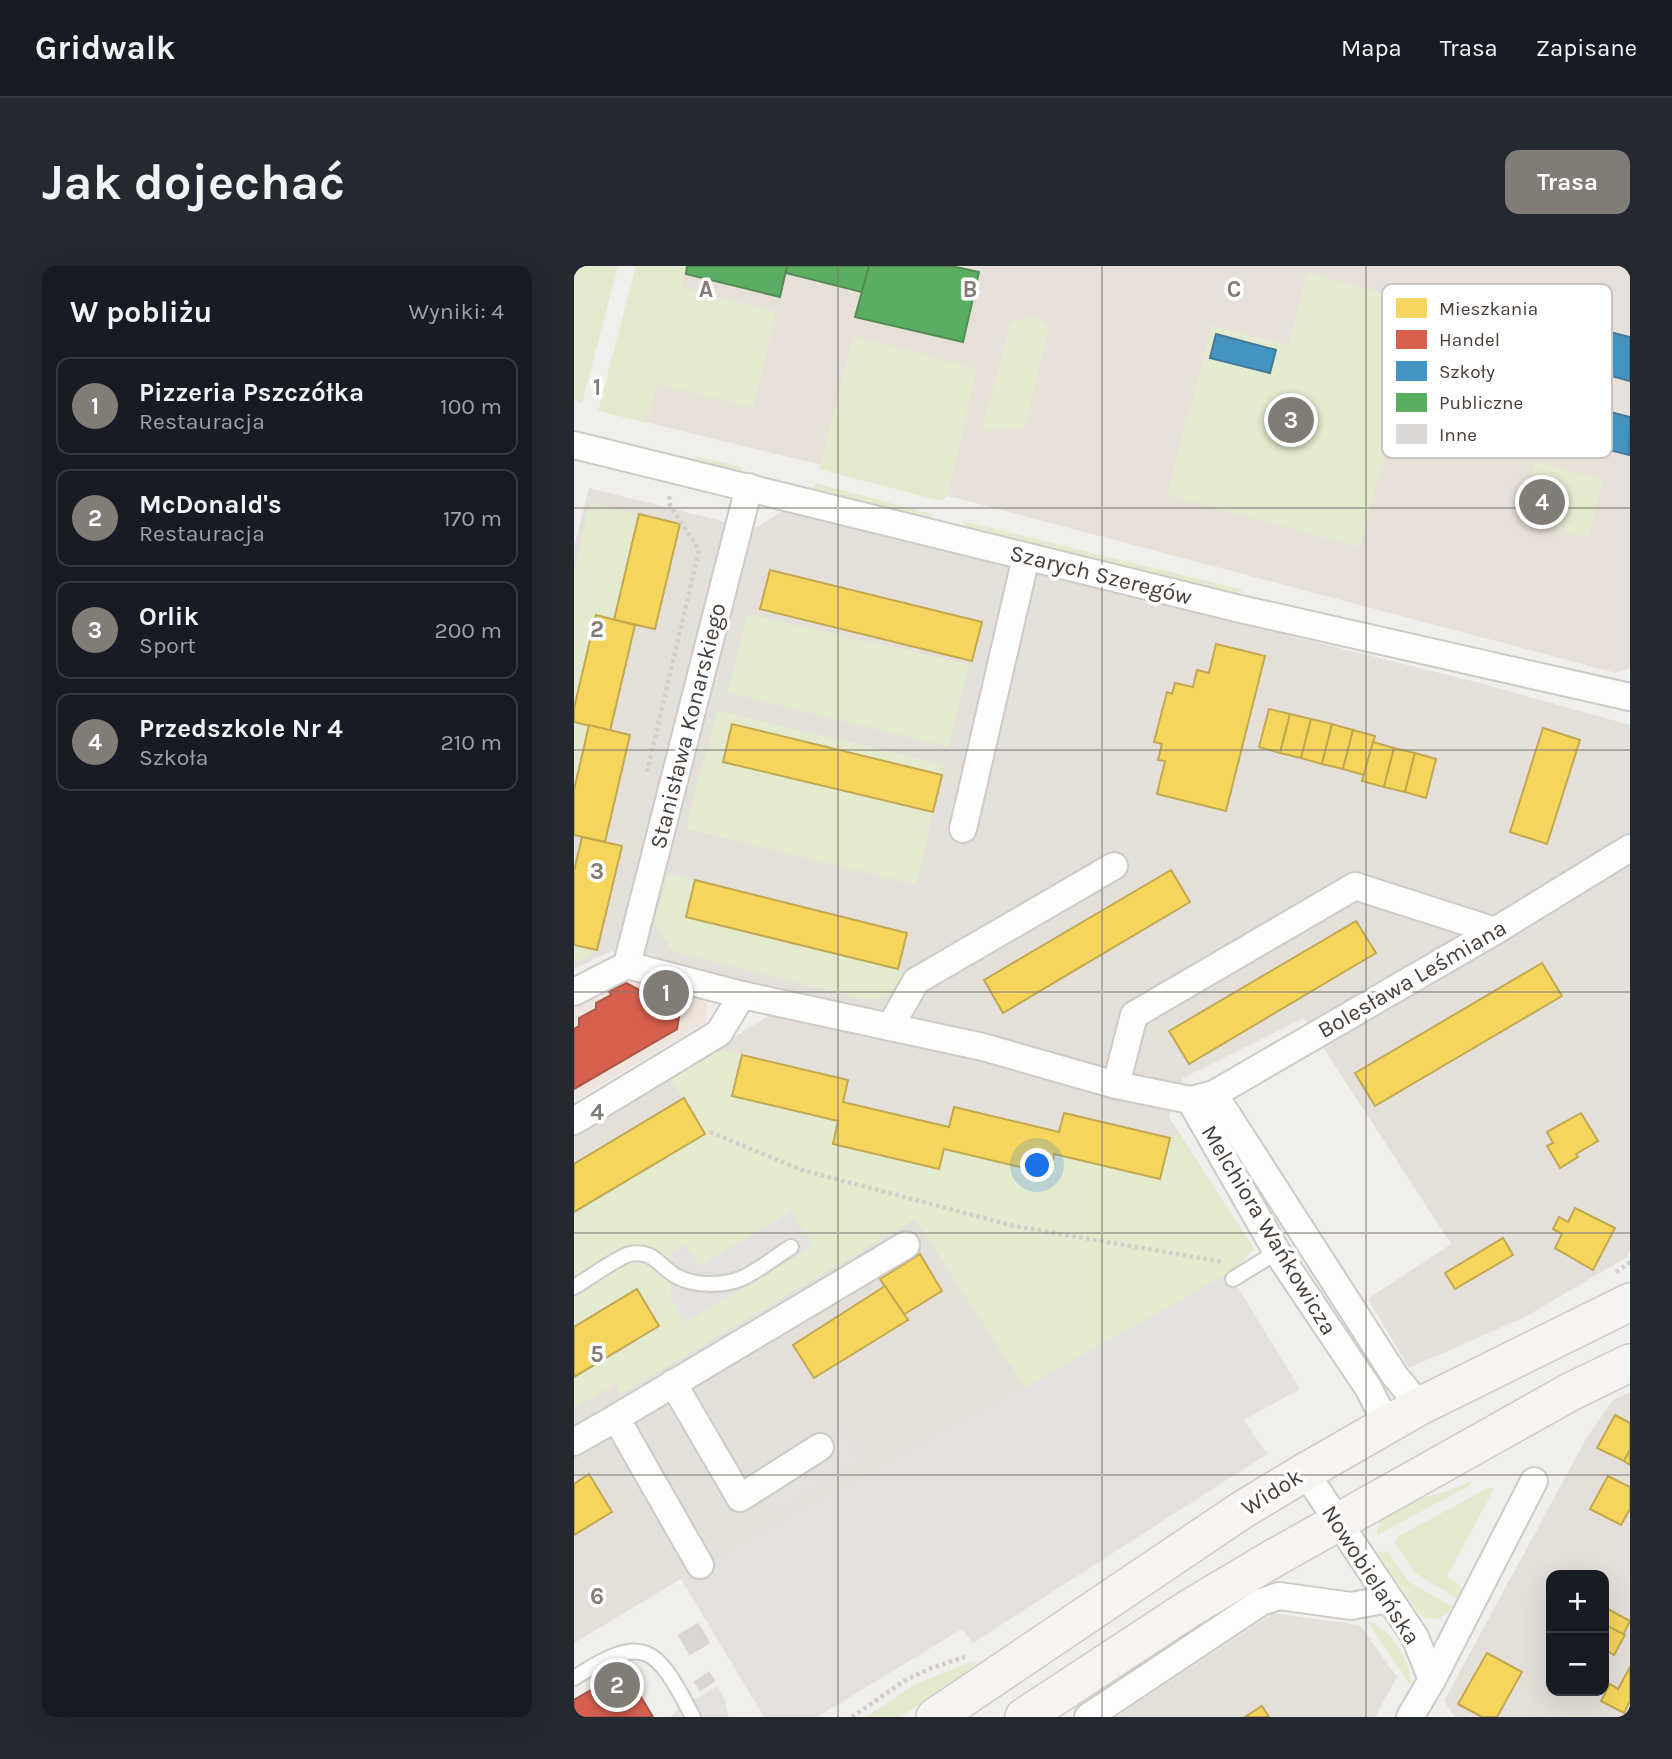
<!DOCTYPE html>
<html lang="pl">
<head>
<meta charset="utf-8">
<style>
  :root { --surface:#171b24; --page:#242831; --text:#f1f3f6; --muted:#9ea1a6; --line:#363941; --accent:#827c77 }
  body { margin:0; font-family:Karla,sans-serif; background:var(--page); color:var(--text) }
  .controls { position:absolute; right:21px; bottom:21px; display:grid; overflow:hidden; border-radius:14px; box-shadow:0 7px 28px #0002 }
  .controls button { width:63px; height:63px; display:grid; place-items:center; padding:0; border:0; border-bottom:2px solid var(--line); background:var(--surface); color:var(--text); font:35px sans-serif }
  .you { position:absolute; left:464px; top:900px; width:24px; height:24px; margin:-18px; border:5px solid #fff; border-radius:50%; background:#1a73e8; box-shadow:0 0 0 10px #1a73e833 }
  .badge { display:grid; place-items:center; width:46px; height:46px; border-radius:50%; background:var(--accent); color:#fff; font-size:23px; font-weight:700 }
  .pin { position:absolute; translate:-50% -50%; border:4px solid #fff; box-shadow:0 2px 7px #0006 }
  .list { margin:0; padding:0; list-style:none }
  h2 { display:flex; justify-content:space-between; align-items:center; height:91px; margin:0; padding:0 28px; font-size:30px }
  h2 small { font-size:23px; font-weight:400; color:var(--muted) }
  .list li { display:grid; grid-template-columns:46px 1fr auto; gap:21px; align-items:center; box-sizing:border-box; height:98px; margin:0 14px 14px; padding:0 14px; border:2px solid var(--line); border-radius:14px }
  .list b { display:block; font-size:26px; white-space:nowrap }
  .list p { margin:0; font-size:23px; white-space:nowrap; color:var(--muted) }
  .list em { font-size:23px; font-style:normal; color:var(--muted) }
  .map { position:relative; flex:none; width:1056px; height:1451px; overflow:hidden; border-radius:14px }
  header { display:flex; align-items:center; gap:42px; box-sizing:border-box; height:98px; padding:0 35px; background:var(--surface); border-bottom:2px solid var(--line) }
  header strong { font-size:33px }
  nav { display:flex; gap:38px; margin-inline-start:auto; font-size:24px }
  .intro { display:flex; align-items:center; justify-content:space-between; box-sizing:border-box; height:168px; padding:0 42px }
  h1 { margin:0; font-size:49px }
  .button { padding:18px 32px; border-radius:14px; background:var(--accent); color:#fff; font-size:24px; font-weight:700 }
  main { display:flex; gap:42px; padding:0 42px }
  aside { flex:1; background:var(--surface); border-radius:14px; box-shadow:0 7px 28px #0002 }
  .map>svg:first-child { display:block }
  .residential { fill:#e5dfda; fill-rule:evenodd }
  .commercial { fill:#f0e5dd }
  .education { fill:#e7e0d8 }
  .green { fill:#e3eace }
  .parking { fill:#e3e0dd }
  .homes { fill:#f6d55c; stroke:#c2a851; stroke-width:2 }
  .shops { fill:#d6604d; stroke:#ab5647; stroke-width:2 }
  .schools { fill:#4393c3; stroke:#447a99; stroke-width:2 }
  .public { fill:#5aae61; stroke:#548c55; stroke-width:2 }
  .building { fill:#d9d6d3; stroke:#d9d5d2; stroke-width:2 }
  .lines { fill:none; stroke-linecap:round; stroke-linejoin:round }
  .service-casing { stroke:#cdcbc8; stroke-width:18 }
  .minor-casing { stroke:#cdcbc8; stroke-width:30 }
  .secondary-casing { stroke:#d1cbc4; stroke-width:40 }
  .path { stroke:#d1cecb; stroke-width:4.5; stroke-dasharray:3.5 3.5; stroke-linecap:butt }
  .service { stroke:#fdfdfc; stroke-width:14 }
  .minor { stroke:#fdfdfc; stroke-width:26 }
  .secondary { stroke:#f6f3f0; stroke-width:37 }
  .grid { fill:none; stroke:#827c77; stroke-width:2; stroke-opacity:0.55 }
  .labels { text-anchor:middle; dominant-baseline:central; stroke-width:7; stroke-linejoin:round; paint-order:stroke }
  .street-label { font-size:23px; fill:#473e38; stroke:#fff }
  .key { fill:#fff; stroke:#c8c5c3; stroke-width:2 }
  .key-label { font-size:19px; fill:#473e38 }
  .grid-label { font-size:23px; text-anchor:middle; font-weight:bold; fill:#827c77; stroke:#fff; stroke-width:7; stroke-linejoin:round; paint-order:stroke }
</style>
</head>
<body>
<header>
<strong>Gridwalk</strong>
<nav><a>Mapa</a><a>Trasa</a><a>Zapisane</a></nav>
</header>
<div class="intro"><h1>Jak dojechać</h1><a class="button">Trasa</a></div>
<main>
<aside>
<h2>W pobliżu<small>Wyniki: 4</small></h2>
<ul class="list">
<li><span class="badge">1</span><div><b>Pizzeria Pszczółka</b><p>Restauracja</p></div><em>100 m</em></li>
<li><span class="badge">2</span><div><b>McDonald's</b><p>Restauracja</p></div><em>170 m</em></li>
<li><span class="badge">3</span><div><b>Orlik</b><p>Sport</p></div><em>200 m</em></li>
<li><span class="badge">4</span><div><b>Przedszkole Nr 4</b><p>Szkoła</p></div><em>210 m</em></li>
</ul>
</aside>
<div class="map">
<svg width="1056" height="1451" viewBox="0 0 1056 1451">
  <rect width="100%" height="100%" fill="#f1efec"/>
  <g class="residential">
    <polygon points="15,222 180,263 210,244 902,416 1056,459 1056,984 1053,991 951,1051 835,1102 794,1033 877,978 730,752 609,812 595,851 680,983 655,1007 107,1313 0,1377 0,869 225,731 37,685 0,703 0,281"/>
    <path d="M1056,1126v325h-175l-11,-16 143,-264 26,-37zM977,1309h53v116h-53z"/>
    <polygon points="699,1347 786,1359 823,1411 801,1451 542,1451"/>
  </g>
  <polygon class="commercial" points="47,710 135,730 131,757 0,835 0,737"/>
  <polygon class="education" points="74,0 1056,0 1056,402 1042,407 390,234 39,148"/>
  <g class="green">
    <polygon points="0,0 44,0 8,137 0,135"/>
    <polygon points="62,0 113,0 108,22 202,45 179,142 83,118 72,157 24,145"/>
    <polygon points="734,7 851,38 786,281 593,229 638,59 714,79"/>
    <polygon points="466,50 475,62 451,162 408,164 437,56"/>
    <polygon points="279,70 403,103 373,231 367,235 245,203"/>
    <polygon points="122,190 169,201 167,208 121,197"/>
    <polygon points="961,196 1029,213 1014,271 946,254"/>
    <polygon points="241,217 361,249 348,255 239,227"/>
    <polygon points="16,237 65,248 40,354 22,350 0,442 0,304"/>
    <polygon points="388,255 669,324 654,332 395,266"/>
    <polygon points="174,348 395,398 374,481 153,426"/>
    <polygon points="143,445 370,498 342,619 112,562"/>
    <polygon points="0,456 15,459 0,524"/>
    <path d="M94,607l27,7 -8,37 211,52 8,12c-9,19 -27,18 -46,18l-187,-47 -19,-29z"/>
    <polygon points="0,679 23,684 0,698"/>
    <polygon points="143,783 168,789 158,830 264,855 259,878 365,903 370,883 476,907 480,888 585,913 596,872 605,867 680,983 655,1007 451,1121 341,953 47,1128 43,1118 0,1142 0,946 131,868 96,811"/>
    <path d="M898,1215l-3,5 -92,49c-4,-31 54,-38 74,-45 7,-3 14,-7 21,-9z"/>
    <polygon points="914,1222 920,1223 873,1310 887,1320 888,1325 884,1333 841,1307 822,1279 821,1274 825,1270"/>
    <path d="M809,1285l7,2 3,8 1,-1 15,22 44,25c-9,12 -22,17 -34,7l-41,-61z"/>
    <path d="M793,1355c21,4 47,43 43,64z"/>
    <polygon points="400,1395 403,1399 326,1451 292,1451 341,1418"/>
  </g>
  <g class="parking">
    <polygon points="218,945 239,980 111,1057 97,1033 98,986 111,978 126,1000"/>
    <polygon points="655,1007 726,1123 670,1154 693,1188 399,1377 388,1363 243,1451 190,1451 107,1313"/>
    <polygon points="265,1158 288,1194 202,1249 179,1212"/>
    <polygon points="143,1420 150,1431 155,1451 97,1451 102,1445"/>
  </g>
  <g class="homes">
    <polygon points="65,248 106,258 81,363 40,354"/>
    <polygon points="196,304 408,356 398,395 186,343"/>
    <polygon points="22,349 61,359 36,465 0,456 0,442"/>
    <polygon points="642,378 691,390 652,545 583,528 591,495 584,494 588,478 580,476 593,426 598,428 601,417 619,421 623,404 635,407"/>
    <polygon points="695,443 716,448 706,487 685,481"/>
    <polygon points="716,448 737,453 727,492 706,487"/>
    <polygon points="737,453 758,458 748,498 727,492"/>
    <polygon points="158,458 368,509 359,546 149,496"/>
    <polygon points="758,458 779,464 769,503 748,498"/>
    <polygon points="15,459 56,469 31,576 0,569 0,524"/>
    <polygon points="969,462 1006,474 973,578 936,566"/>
    <polygon points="779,464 801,470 790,509 769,503"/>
    <polygon points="799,476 820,482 810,521 788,515"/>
    <polygon points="820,482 841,487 831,526 810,521"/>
    <polygon points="841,487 862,493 852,532 831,526"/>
    <polygon points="8,571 48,580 23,684 0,679 0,605"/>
    <polygon points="597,604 616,636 429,747 410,714"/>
    <polygon points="121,614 333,667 324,703 112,651"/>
    <polygon points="782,655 802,687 615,798 595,765"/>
    <polygon points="968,697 988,730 801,840 781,807"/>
    <polygon points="168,789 274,814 269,836 375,861 380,841 485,866 490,847 596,872 586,913 480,888 476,908 370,883 365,903 259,878 264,855 158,830"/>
    <polygon points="110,832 131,868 0,946 0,898"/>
    <polygon points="1007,847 1024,875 1002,888 1004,891 986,902 973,880 979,877 973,866"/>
    <polygon points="1001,942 1041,962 1019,1004 981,982 988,968 979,963 985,951 994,956"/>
    <polygon points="929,972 939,989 881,1023 871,1007"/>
    <polygon points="346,988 368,1025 329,1049 306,1013"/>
    <polygon points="311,1020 334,1054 240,1112 219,1079"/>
    <polygon points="63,1023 85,1060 0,1111 0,1061"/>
    <polygon points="1041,1149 1056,1157 1056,1184 1050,1195 1023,1182"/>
    <polygon points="1056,1184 1056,1199 1050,1195"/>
    <polygon points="15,1208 38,1246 0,1269 0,1218"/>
    <polygon points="1034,1210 1056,1221 1056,1243 1047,1259 1016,1243"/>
    <polygon points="1030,1341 1056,1355 1049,1369 1030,1358"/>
    <polygon points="1030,1358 1051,1369 1040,1389 1030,1383"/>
    <polygon points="913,1387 948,1406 923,1451 908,1451 884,1438"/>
    <polygon points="1056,1401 1056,1435 1050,1447 1027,1435 1036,1418 1044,1423"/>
    <polygon points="688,1440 695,1451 671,1451"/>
  </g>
  <g class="shops">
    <polygon points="52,717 106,745 103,763 0,823 0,763 5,760 5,752 22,743 22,737 37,729 35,725"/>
    <polygon points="51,1404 79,1451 0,1451 0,1434"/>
  </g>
  <g class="schools">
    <polygon points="976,51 1056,71 1056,115 1026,107 1017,141 1056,151 1055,189 1008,177 1006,182 993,179 994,174 948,162 957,127 1004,138 1012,104 966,92"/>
    <polygon points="642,68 702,84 696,107 636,92"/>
  </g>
  <g class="public">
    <polygon points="113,0 213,0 206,31 112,8"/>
    <polygon points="213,0 295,0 288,26 212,7"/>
    <polygon points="295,0 377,0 405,6 389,76 281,51"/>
  </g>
  <g class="building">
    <polygon points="124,1358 135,1377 116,1388 105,1369"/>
    <polygon points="135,1407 140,1415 126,1424 121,1416"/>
  </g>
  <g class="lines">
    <defs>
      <g id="service">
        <polyline points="659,1013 703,986"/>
        <path d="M0,1021c13,-7 43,-30 56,-33 23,-5 30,13 46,22 17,10 46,10 64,3 17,-7 35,-22 51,-32"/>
        <path d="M0,1412c71,-46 82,-32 119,39"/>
      </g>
      <g id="minor">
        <polyline points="0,179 662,342 1056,431"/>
        <polyline points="389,563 452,291"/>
        <polyline points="53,699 175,221"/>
        <polyline points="0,726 53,699 168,729 409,781 542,819 616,834 640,828 921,665 1056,582"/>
        <polyline points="316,761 342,715 540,600"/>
        <polyline points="542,819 560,749 781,620 921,665"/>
        <polyline points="640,828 821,1110 846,1140"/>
        <polyline points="616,834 703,986 795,1123 813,1159"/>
        <polyline points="0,855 145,767 168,729"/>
        <polyline points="99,1117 166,1232 246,1181"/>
        <polyline points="42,1152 332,979"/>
        <polyline points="0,1176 42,1152 126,1299"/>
        <polyline points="731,1206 841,1371 858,1414 836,1451"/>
        <polyline points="858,1414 960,1215"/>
        <polyline points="514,1451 687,1336 705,1330 777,1340 815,1333"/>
      </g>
      <g id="secondary">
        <polyline points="361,1451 668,1244 731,1206 846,1140 1056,1036"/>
        <polyline points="450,1451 616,1342 700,1292 996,1126 1056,1097"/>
      </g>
    </defs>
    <use href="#service" class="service-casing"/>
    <use href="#minor" class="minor-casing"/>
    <use href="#secondary" class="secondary-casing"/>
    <g class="path">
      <polyline points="73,506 125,284 96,239 95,228"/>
      <polyline points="136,866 228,904 440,960 650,996"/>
      <polyline points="1042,1006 1056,996"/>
      <polyline points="278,1451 330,1415 357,1402 391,1391"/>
    </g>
    <use href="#service" class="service"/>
    <use href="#minor" class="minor"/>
    <use href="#secondary" class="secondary"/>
  </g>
  <path class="grid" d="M264,0v1451M528,0v1451M792,0v1451M0,242h1056M0,484h1056M0,726h1056M0,967h1056M0,1209h1056"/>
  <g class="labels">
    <g class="street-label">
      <text transform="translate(527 309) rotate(14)">Szarych Szeregów</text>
      <text transform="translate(114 460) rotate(-76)">Stanisława Konarskiego</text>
      <text transform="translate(838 713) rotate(-30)">Bolesława Leśmiana</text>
      <text transform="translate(695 964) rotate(59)">Melchiora Wańkowicza</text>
      <text transform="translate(698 1226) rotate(-32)">Widok</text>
      <text transform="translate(797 1309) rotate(57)">Nowobielańska</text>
    </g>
  </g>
  <rect x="808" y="18" width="230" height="174" rx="10" class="key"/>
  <rect x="822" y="32" width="31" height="20" fill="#f6d55c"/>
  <rect x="822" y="64" width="31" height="19" fill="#d6604d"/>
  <rect x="822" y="95" width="31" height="20" fill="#4393c3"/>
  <rect x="822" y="127" width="31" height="19" fill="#5aae61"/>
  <rect x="822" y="158" width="31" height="20" fill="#d9d6d3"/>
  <g class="key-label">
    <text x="865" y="49">Mieszkania</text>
    <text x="865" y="80">Handel</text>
    <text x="865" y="112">Szkoły</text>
    <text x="865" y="143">Publiczne</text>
    <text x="865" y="175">Inne</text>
  </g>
  <g class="grid-label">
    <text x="132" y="31">A</text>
    <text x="396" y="31">B</text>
    <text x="660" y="31">C</text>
    <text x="23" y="129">1</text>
    <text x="23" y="371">2</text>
    <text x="23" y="613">3</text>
    <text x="23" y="854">4</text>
    <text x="23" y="1096">5</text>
    <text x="23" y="1338">6</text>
  </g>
</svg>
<div class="controls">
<button>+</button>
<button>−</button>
</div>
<div class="you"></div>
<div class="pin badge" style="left:92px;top:727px">1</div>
<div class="pin badge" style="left:43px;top:1419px">2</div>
<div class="pin badge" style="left:717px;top:154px">3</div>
<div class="pin badge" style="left:968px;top:236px">4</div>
</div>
</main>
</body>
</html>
